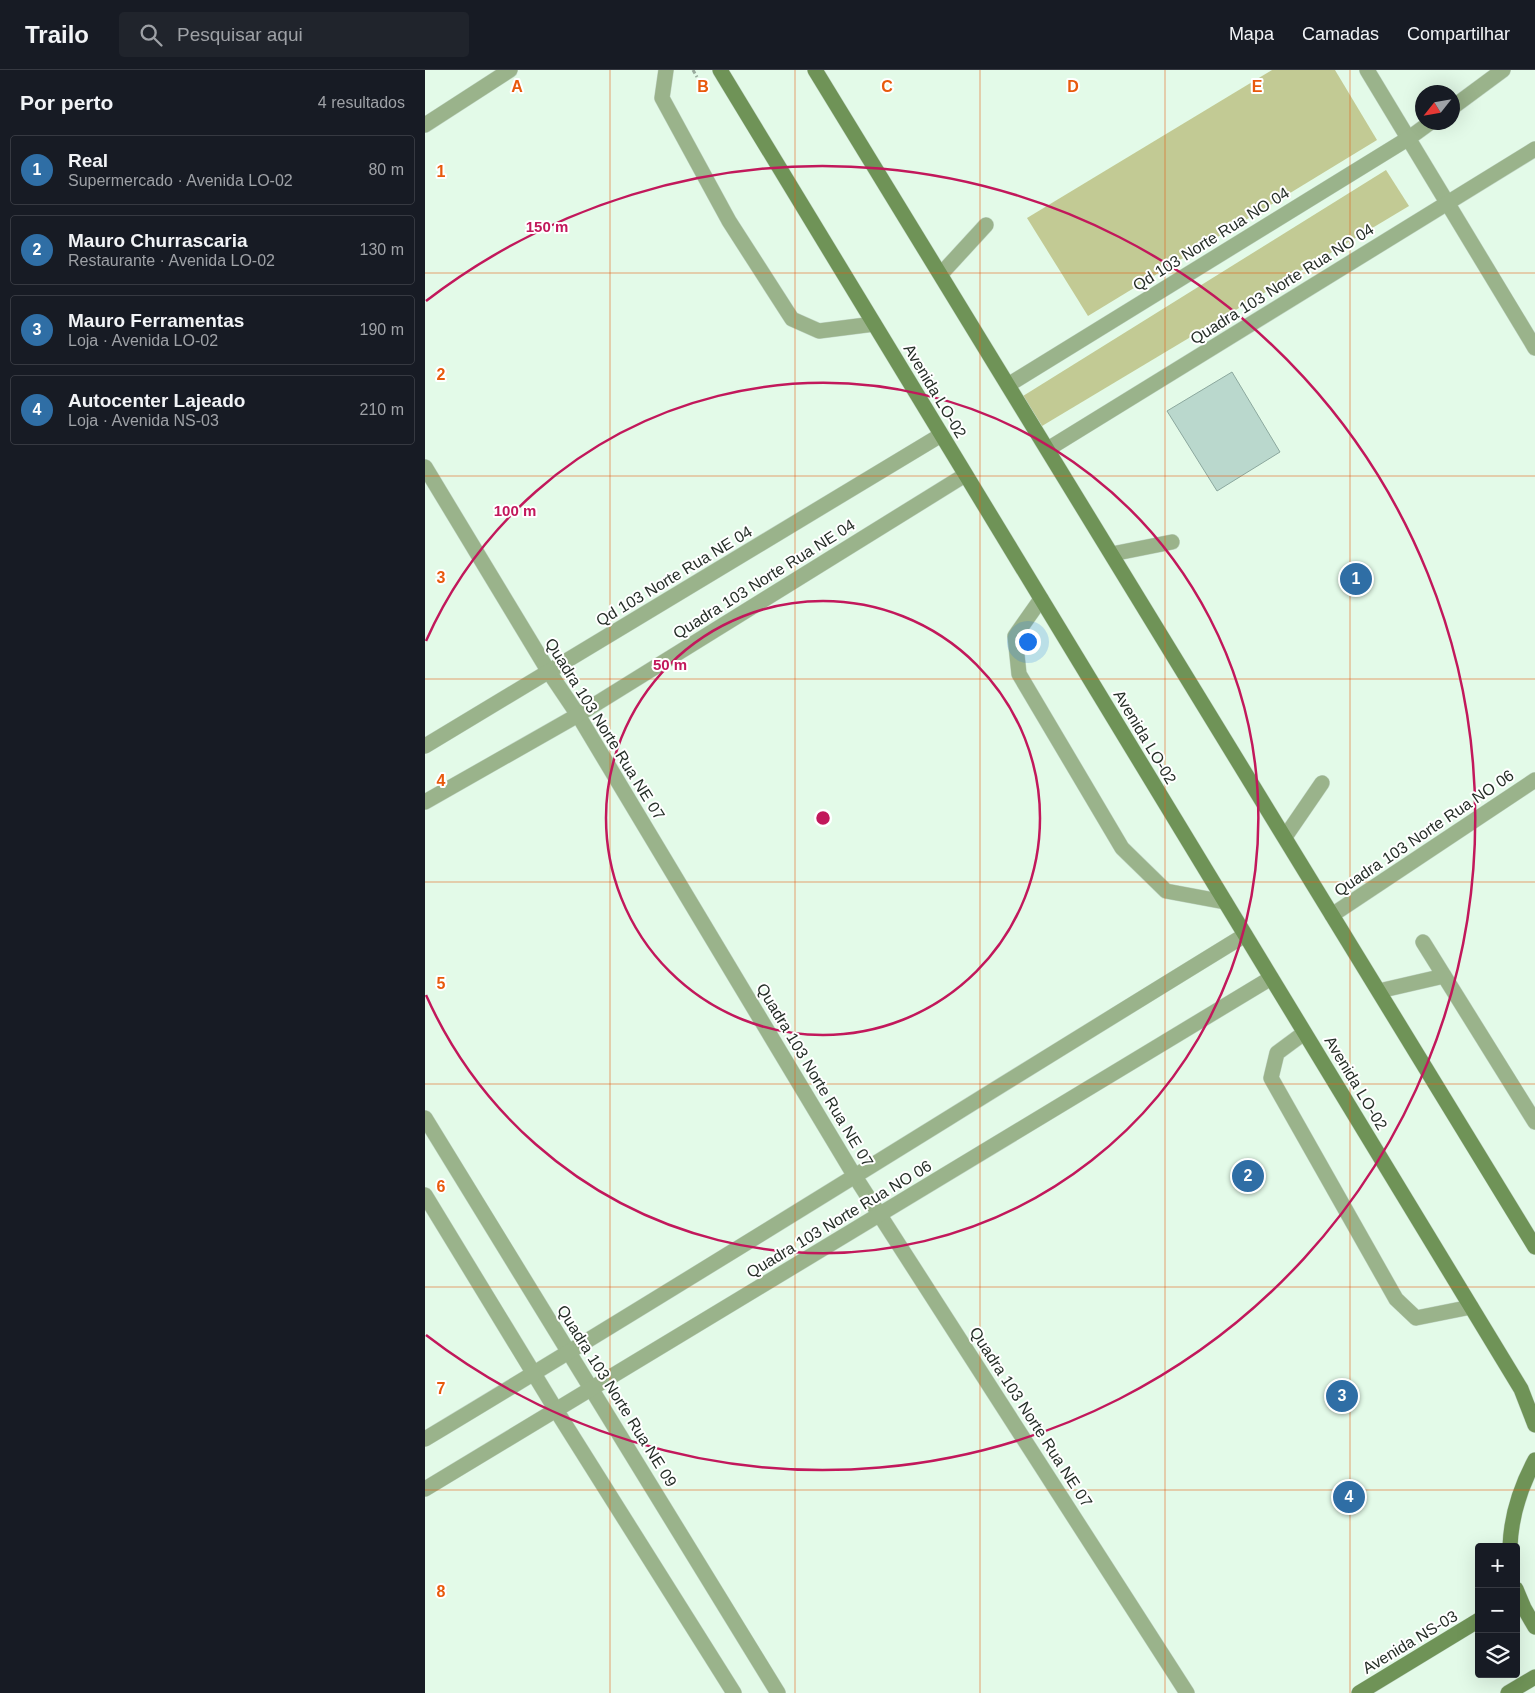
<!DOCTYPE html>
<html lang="pt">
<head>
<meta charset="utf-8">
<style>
  :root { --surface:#171b24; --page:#20242c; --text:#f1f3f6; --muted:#9ea1a6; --line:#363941; --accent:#2f6ea5 }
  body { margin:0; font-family:Arial,sans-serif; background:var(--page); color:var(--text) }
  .controls { position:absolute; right:15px; bottom:15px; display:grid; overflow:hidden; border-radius:5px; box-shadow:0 5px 20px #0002 }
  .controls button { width:45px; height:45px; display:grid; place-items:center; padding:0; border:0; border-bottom:1px solid var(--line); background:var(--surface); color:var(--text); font:25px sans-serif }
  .compass { position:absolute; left:990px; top:15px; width:45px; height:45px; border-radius:50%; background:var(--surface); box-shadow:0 5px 20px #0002; rotate:239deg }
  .you { position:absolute; left:602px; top:571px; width:18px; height:18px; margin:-12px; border:4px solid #fff; border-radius:50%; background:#1a73e8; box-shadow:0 0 0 8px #1a73e833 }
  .badge { display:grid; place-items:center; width:32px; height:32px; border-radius:50%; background:var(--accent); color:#fff; font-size:16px; font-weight:700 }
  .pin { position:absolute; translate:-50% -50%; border:2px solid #fff; box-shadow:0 1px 5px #0006 }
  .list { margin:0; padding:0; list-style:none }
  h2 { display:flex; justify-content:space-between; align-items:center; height:65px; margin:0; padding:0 20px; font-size:21px }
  h2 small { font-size:16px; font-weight:400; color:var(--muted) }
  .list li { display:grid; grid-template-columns:32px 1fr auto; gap:15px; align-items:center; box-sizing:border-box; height:70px; margin:0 10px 10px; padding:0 10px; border:1px solid var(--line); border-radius:5px }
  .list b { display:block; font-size:19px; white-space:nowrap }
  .list p { margin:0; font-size:16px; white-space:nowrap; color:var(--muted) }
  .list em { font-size:16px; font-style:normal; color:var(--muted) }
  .icon { flex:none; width:28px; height:28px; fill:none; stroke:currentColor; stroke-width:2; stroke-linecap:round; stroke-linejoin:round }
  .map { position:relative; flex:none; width:1110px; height:1623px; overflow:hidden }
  header { display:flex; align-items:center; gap:30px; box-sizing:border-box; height:70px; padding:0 25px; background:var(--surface); border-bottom:1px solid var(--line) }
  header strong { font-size:24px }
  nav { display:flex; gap:28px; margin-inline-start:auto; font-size:18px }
  .search { width:350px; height:45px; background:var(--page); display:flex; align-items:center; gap:12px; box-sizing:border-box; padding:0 18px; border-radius:5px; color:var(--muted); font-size:19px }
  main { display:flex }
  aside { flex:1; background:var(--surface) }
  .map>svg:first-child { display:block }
  .green { fill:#c2ca94 }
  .building { fill:#bad8cd; stroke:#8ca89e }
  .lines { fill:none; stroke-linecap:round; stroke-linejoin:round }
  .lane-casing { stroke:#c1d5c5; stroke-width:16 }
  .street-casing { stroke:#c1d5c5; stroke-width:16 }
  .secondary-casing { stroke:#c1d5c5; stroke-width:16 }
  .path { stroke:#99aa9d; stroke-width:3; stroke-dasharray:4 2.5; stroke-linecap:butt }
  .lane { stroke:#9ab38b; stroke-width:15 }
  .street { stroke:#9ab38b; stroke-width:15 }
  .secondary { stroke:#6f9357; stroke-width:15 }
  .grid { fill:none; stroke:#e8590c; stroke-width:1; stroke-opacity:0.55 }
  .ring { fill:none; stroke:#c2185b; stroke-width:2.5 }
  .labels { text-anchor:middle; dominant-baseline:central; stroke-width:4; stroke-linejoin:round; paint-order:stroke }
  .street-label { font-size:16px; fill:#262f28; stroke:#fff }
  .grid-label { font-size:16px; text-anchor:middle; font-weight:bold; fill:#e8590c; stroke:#fff; stroke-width:4; stroke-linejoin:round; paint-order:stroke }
  .centre { fill:#c2185b; stroke:#fff; stroke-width:2.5 }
  .ring-label { font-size:15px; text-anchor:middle; font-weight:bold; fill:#c2185b; stroke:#fff; stroke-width:4; stroke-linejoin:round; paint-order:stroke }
</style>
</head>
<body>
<header>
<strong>Trailo</strong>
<div class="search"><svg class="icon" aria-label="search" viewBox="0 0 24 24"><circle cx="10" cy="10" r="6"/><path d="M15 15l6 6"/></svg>Pesquisar aqui</div>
<nav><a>Mapa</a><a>Camadas</a><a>Compartilhar</a></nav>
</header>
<main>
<aside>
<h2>Por perto<small>4 resultados</small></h2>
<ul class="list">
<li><span class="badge">1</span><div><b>Real</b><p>Supermercado · Avenida LO-02</p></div><em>80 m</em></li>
<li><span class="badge">2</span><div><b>Mauro Churrascaria</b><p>Restaurante · Avenida LO-02</p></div><em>130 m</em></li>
<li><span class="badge">3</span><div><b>Mauro Ferramentas</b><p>Loja · Avenida LO-02</p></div><em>190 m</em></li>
<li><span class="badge">4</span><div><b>Autocenter Lajeado</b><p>Loja · Avenida NS-03</p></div><em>210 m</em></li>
</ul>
</aside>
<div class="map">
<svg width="1110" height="1623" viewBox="0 0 1110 1623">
  <rect width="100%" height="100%" fill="#e3fae8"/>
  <g class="green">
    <polygon points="847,0 910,0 952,70 663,246 602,148"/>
    <polygon points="961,100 984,136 617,356 598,326"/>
  </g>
  <polygon class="building" points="807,302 855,382 792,421 742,341"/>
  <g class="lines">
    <defs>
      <g id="lane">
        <polyline points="241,0 237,28 304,151 367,249 394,261 449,254"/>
        <polyline points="516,204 561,155"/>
        <polyline points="687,484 747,472"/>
        <polyline points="616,529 590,566 594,604 697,778 741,821 800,832"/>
        <polyline points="860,767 897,713"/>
        <polyline points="998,872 1110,1052"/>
        <polyline points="954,921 1019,906"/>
        <polyline points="879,963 852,983 846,1008 971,1229 991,1248 1046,1237"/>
      </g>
      <g id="street">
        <polyline points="942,0 1110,278"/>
        <polyline points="1028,37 1078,0"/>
        <polyline points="0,55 85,0"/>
        <polyline points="583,315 984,68 1006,52"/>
        <polyline points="623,379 1110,79"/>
        <polyline points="0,397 124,602 153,645 429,1105 762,1623"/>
        <polyline points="0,676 516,365"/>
        <polyline points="0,732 153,645 540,405"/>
        <polyline points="907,845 1110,710"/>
        <polyline points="0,1048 353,1623"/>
        <polyline points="0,1125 131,1340 309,1623"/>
        <path d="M0,1369c275,-165 546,-336 820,-504"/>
        <polyline points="0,1419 846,908"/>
      </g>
      <g id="secondary">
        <polyline points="295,0 1096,1319 1110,1355"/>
        <polyline points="390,0 1110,1177"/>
        <path d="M1085,1477c1,-32 10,-59 25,-87"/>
        <polyline points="1091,1519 1099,1538 1110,1557"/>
        <polyline points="934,1623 1054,1550"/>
        <polyline points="1083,1623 1110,1607"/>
      </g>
    </defs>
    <use href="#lane" class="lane-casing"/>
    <use href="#street" class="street-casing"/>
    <use href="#secondary" class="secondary-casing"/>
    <polyline class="path" points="268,0 272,7"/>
    <use href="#lane" class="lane"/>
    <use href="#street" class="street"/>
    <use href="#secondary" class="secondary"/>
  </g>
  <path class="grid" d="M185,0v1623M370,0v1623M555,0v1623M740,0v1623M925,0v1623M0,203h1110M0,406h1110M0,609h1110M0,812h1110M0,1014h1110M0,1217h1110M0,1420h1110"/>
  <g class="ring">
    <circle cx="398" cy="748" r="217"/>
    <path d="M1 571A435 435 0 1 1 1 925"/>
    <path d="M1 231A652 652 0 1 1 1 1265"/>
  </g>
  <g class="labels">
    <g class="street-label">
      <text transform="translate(786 169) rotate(-32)">Qd 103 Norte Rua NO 04</text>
      <text transform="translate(857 214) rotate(-32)">Quadra 103 Norte Rua NO 04</text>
      <text transform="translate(510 321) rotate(59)">Avenida LO-02</text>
      <text transform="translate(249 506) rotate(-31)">Qd 103 Norte Rua NE 04</text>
      <text transform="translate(339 509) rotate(-32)">Quadra 103 Norte Rua NE 04</text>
      <text transform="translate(180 659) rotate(58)">Quadra 103 Norte Rua NE 07</text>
      <text transform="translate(720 667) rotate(59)">Avenida LO-02</text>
      <text transform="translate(999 763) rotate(-34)">Quadra 103 Norte Rua NO 06</text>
      <text transform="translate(390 1005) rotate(59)">Quadra 103 Norte Rua NE 07</text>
      <text transform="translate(931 1013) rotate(59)">Avenida LO-02</text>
      <text transform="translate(414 1149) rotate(-31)">Quadra 103 Norte Rua NO 06</text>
      <text transform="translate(192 1326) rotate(58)">Quadra 103 Norte Rua NE 09</text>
      <text transform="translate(606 1347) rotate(57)">Quadra 103 Norte Rua NE 07</text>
      <text transform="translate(985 1572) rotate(-31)">Avenida NS-03</text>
    </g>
  </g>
  <g class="grid-label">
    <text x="92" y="22">A</text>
    <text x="278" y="22">B</text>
    <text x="462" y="22">C</text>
    <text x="648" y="22">D</text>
    <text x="832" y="22">E</text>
    <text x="16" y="107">1</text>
    <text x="16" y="310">2</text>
    <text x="16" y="513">3</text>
    <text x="16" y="716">4</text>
    <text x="16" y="919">5</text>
    <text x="16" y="1122">6</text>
    <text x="16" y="1324">7</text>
    <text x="16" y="1527">8</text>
  </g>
  <circle cx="398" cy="748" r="8" class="centre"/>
  <g class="ring-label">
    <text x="122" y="162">150 m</text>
    <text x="90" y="446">100 m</text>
    <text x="245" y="600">50 m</text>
  </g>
</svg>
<div class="controls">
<button>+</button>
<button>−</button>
<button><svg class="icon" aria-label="layers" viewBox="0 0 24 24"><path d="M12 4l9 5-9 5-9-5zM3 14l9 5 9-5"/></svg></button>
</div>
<svg class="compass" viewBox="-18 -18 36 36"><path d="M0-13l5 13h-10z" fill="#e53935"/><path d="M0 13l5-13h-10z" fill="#9ea1a6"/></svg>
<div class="you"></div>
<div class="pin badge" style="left:931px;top:509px">1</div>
<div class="pin badge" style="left:823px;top:1106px">2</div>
<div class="pin badge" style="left:917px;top:1326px">3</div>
<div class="pin badge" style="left:924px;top:1427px">4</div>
</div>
</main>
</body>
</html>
